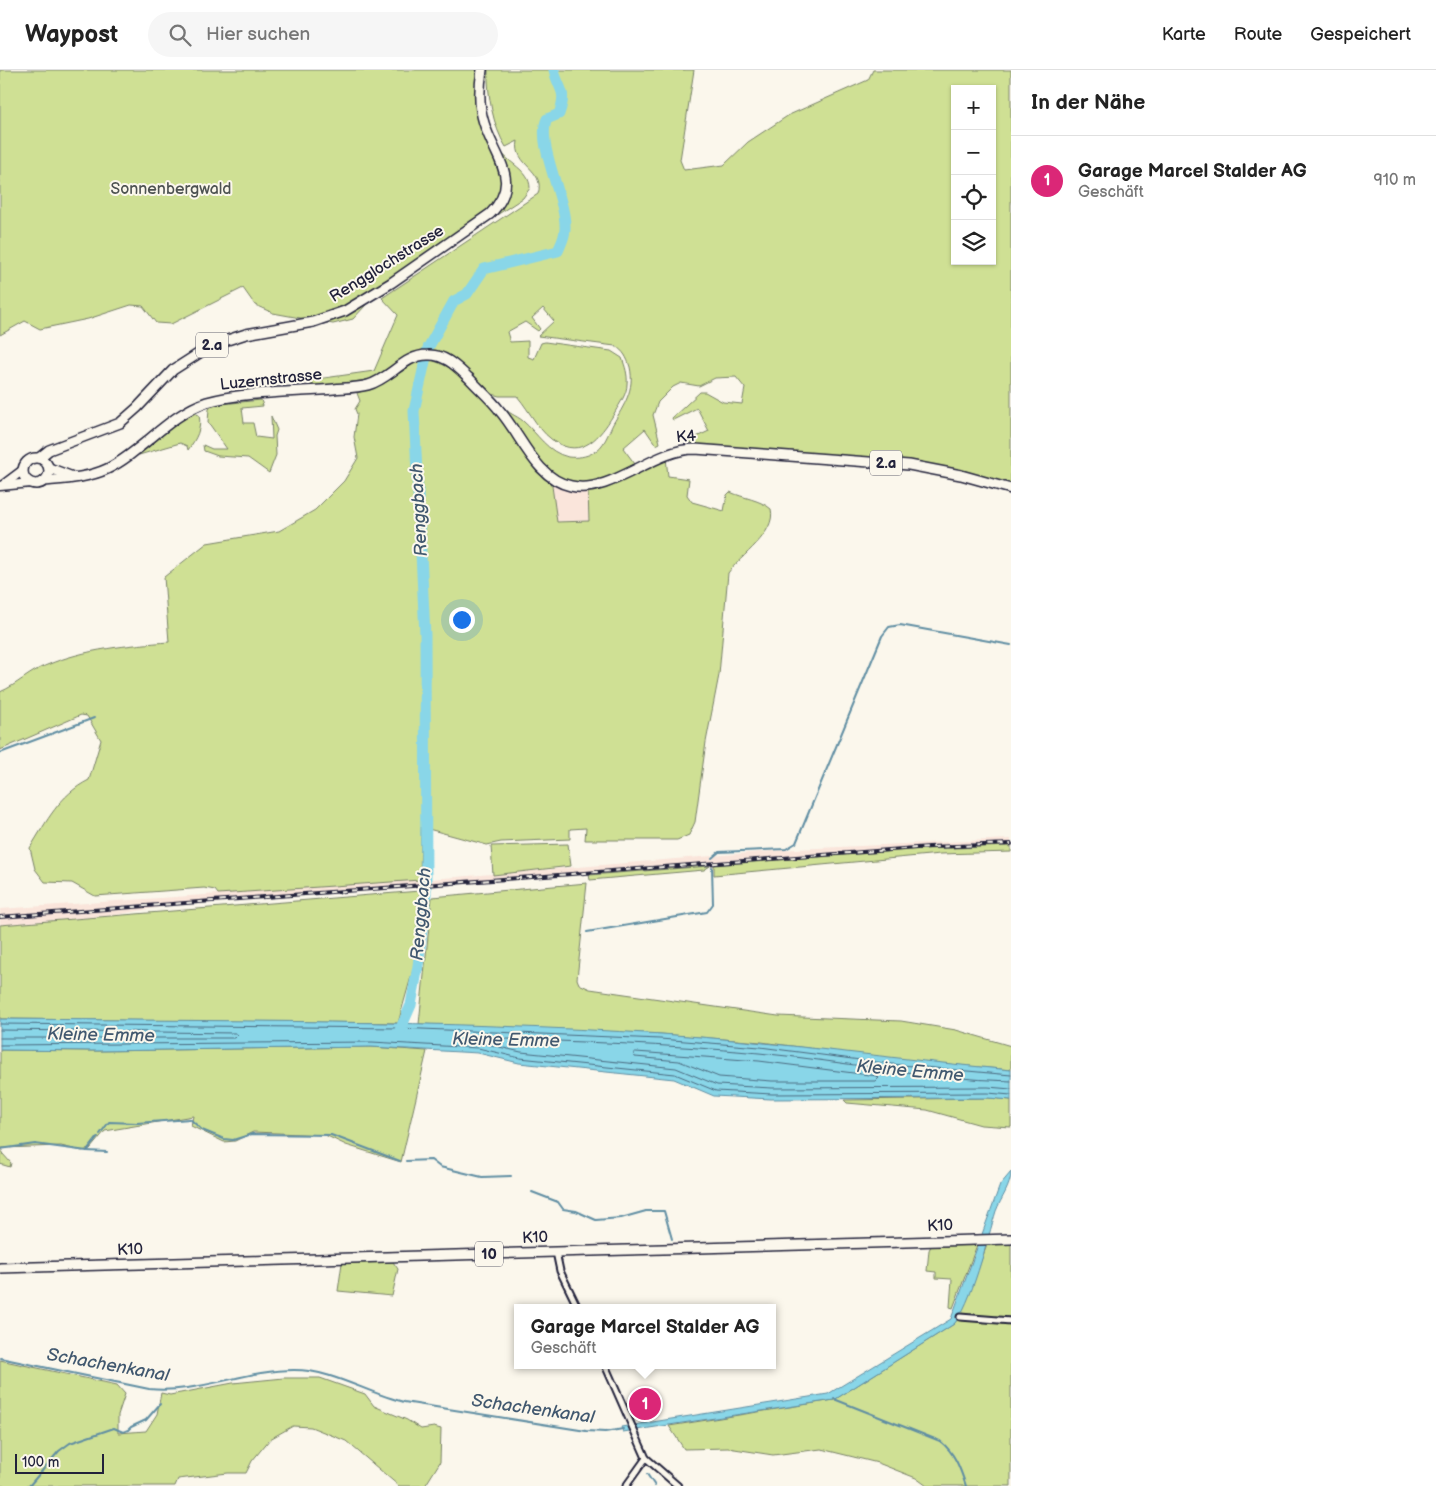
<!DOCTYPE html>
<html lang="de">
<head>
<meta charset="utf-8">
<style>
  :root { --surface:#fff; --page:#f6f6f6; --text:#222; --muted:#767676; --line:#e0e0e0; --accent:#db2777 }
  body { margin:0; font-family:"Balsamiq Sans",sans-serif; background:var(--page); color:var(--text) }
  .controls { position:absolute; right:15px; top:15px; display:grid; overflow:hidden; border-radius:0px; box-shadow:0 1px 4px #0004 }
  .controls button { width:45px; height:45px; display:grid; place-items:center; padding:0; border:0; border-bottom:1px solid var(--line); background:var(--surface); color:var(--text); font:25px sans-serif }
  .scale { position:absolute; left:15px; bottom:12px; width:89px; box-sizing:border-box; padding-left:5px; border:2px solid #22223b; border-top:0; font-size:14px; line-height:18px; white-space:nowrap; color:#22223b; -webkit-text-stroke:4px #fbf7ec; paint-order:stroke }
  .you { position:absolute; left:461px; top:549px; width:18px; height:18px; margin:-12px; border:4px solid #fff; border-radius:50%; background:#1a73e8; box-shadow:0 0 0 8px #1a73e833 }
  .badge { display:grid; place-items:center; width:32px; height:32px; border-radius:50%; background:var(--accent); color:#fff; font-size:16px; font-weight:700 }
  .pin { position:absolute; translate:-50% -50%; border:2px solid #fff; box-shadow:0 1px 5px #0006 }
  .popup { position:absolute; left:514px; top:1234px; width:262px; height:65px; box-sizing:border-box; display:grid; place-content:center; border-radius:0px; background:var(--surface); filter:drop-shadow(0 1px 4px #0005); font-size:16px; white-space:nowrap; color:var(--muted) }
  .popup b { font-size:19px; color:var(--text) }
  .popup::after { content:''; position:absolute; left:50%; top:100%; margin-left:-10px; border:10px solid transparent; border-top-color:var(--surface) }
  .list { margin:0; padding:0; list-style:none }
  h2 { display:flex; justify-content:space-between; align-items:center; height:65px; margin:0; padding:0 20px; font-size:21px }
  h2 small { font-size:16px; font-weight:400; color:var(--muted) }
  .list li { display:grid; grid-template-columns:32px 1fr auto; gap:15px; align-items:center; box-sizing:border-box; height:90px; padding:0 20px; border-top:1px solid var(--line) }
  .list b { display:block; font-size:19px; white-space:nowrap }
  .list p { margin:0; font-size:16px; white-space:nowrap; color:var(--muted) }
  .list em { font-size:16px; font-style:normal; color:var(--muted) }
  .icon { flex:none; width:28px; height:28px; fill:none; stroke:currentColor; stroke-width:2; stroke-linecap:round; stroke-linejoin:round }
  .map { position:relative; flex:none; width:1011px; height:1416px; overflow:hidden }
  header { display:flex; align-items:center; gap:30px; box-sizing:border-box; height:70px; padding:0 25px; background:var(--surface); border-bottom:1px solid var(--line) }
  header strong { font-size:24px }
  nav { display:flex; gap:28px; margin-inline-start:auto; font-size:18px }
  .search { width:350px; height:45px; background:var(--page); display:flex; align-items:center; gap:12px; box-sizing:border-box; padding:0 18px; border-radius:28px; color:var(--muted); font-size:19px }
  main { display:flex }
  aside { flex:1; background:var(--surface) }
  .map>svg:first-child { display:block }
  .built { fill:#fae5db }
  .green { fill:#cfe094; stroke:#788168; fill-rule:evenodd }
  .water { fill:#89d6e8; stroke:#608ea3 }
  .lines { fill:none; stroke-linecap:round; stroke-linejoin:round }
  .shore { stroke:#4b6a80; stroke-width:1 }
  .stream { stroke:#608ea3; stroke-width:2 }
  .river { stroke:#89d6e8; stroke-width:11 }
  .minor-casing { stroke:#22223b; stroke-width:9 }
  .secondary-casing { stroke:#22223b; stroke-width:11 }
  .primary-casing { stroke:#22223b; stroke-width:12 }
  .minor { stroke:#fbf7ec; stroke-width:5 }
  .secondary { stroke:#fbf7ec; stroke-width:8 }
  .primary { stroke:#fbf7ec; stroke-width:9 }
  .rail-casing { stroke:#22223b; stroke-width:4 }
  .rail { stroke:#fbf7ec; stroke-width:2; stroke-dasharray:5.5; stroke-linecap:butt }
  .labels { text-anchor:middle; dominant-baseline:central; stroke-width:4; stroke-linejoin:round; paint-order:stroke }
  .shield { fill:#fbf7ec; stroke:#636270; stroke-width:1 }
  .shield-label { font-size:15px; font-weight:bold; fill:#22223b }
  .park-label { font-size:16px; fill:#4d5251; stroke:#fbf7ec }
  .street-label { font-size:16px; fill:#22223b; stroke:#fbf7ec }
  .water-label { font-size:18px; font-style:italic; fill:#41586f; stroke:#fbf7ec }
</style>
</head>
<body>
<header>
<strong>Waypost</strong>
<div class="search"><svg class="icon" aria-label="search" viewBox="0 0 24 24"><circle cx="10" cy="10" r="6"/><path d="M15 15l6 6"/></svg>Hier suchen</div>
<nav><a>Karte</a><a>Route</a><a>Gespeichert</a></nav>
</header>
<main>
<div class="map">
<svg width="1011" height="1416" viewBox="0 0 1011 1416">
  <rect width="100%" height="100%" fill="#fbf7ec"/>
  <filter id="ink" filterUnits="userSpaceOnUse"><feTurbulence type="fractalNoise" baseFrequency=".02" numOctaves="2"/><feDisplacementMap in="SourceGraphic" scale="10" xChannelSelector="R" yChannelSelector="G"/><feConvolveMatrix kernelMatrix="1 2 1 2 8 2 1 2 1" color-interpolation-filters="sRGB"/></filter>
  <g filter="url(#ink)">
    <g class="built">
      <polygon points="548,410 566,419 588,420 589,451 556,452 552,416"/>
      <polygon points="1011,769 1011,776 924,779 166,836 116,845 0,855 0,839 420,810 796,779"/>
    </g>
    <g class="green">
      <path d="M0,0h483c-2,24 4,58 16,79 8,14 31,21 31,39l-7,10 -146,95 -24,26 -20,5 -60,-11 -18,-8 -12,-17 -72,36 -15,-1 -13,-17 -12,-1 -43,14 -48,10 -15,-8 -25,14z"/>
      <path d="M488,0h206l-14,90 4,10 40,-5 24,-23 41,-27 79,-35 5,-10h138v416l-38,-11 -275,-30 -10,-4 21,-10 -12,-23 -24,12 -1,-2 28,-26h5l18,10 19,2 3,-16 -9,-11 -21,1 -16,8 -18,-3 -8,4 -15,15 -5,13 7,28 -4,2 -11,-16 -22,19 12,16c-15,7 -32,18 -50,19 -40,2 -64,-48 -84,-76l1,-2c6,9 14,10 21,16 15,13 24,31 45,36 8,1 19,0 26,-5 10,-5 14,-18 19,-28 11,-19 22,-34 17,-57 -3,-9 -6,-16 -15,-21l-77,-10 16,-15 -11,-13 -11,10 8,11 -2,2 -13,-9 -18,10 3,10 18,-1v16l6,2 7,-16 4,-1 66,9 11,7c3,8 6,17 5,26 0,10 -7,19 -12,28 -11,19 -29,46 -56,32 -20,-10 -28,-32 -42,-48h-18l-10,-3 -38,-37 -17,-5 -18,1 -43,27 -61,9 -2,-8 64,-9 24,-56 -16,-17 156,-104c8,-25 -25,-28 -20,-53l-12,6c-13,-20 -19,-54 -18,-77zM955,19h37v172h-37z"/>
      <path d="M431,290c49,14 87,81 117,120l4,6 5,36 32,-1 -1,-31 78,-32 2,18 21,3 -2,16 5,7 32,9 3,-16 3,-3c13,6 31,8 41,17 6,24 -31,47 -43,64l-9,102 -13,67 -11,80 -6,13 -12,5h-92l1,-12 -16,1v10l-69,3 -14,3 -66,-18 -1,53 -202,14 -3,-4 -11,-2 -109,8 -23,-13 -27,-1 -10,-13 -5,-21c17,-27 29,-53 59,-68l12,-40 -14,-24 -6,-1 -81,35v-58c17,-7 30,-21 47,-27 38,-16 82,-20 122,-23l-5,-65 43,-34 72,-12 36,-21 29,-29 14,-23 -4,-21 3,-23 -2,-5 5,-8 -3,-8 26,-9 33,-22z"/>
      <polygon points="261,330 263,336 242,338 244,353 253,353 256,367 272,369 271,346 277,360 275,366 276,385 269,403 248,388 218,386 204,381 203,375 212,379 227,379 208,352 209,339 212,335"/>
      <path d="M194,343l5,2c3,14 -3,24 -11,35l-1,-4 -7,-3 -41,12 41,-34z"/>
      <polygon points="568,774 571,796 493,805 491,776"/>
      <polygon points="1011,776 1011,782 940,784 714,805 714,795 924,779"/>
      <polygon points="710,796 704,800 590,810 589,805"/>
      <polygon points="587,813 577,909 579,914 590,919 778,946 901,951 956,960 1011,976 1011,1000 891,989 761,972 660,964 419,954 432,827"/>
      <polygon points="420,821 414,896 398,953 0,949 0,855"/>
      <polygon points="371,977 427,981 401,1092 346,1075 325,1065 253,1062 235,1071 224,1072 191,1056 193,1046 105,1061 90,1079 82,1081 61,1076 2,1078 2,1083 11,1093 10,1097 0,1094 0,980 97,981"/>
      <polygon points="988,1028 1011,1030 1011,1057 981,1055 927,1040 847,1033 844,1030"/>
      <polygon points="1011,1174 1011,1250 960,1246 987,1175"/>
      <polygon points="977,1175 953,1238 950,1237 952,1209 936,1208 936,1202 927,1201 929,1180 931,1176"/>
      <polygon points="393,1192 398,1199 392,1226 338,1221 342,1193"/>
      <polygon points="958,1248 1011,1253 1011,1416 927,1416 916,1408 878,1393 821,1379 773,1385 728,1378 684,1379 669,1356 834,1330 954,1254"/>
      <polygon points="0,1290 117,1315 125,1324 118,1345 118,1363 146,1361 157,1344 161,1323 170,1325 233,1313 284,1308 320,1308 365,1324 374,1336 407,1350 421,1359 434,1357 441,1359 440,1392 425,1416 399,1416 346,1371 311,1357 293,1356 270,1369 252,1391 246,1403 228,1403 178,1409 175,1416 0,1416"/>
    </g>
    <g class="water">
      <path d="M0,949c220,2 441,1 662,15 116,8 232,25 349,36v30l-23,-2 -217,1 -57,-3 -40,-17 -155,-16 -41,-10 -107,-6 -274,4 -97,-1z"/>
      <path d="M1011,1102c0,14 -10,26 -15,39 -8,26 -25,95 -42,113l-120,76 -211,32 -2,-5 207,-33 123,-75 49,-134z"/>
    </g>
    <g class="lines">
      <g class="shore">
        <polyline points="0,954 398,958 660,969 760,977 891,994 1011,1005"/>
        <polyline points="0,960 235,963 238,965 235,968 0,968"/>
        <polyline points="0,975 372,972 478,978 520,988 675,1004 716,1021 772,1024 988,1023 1011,1025"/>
        <polygon points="636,982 759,991 877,1006 879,1008 876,1011 772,1011 719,1007 679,991 635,987 634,984"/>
        <path d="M1011,1011c-84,-2 -168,-20 -252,-28 -92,-9 -184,-11 -276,-15l-3,2 2,3 39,9 155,16 41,17 55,3 216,-1 23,2"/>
      </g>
      <g class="stream">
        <polyline points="0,683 94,648"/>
        <polyline points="712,788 719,782 786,779 796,773 882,566 889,557 900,555 1011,575"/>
        <polyline points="587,862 707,842 713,834 712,797"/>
        <polyline points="100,1064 109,1052 137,1053 190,1049 202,1060 224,1069 233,1070 252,1064 331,1065 400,1091"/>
        <polyline points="0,1079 35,1074 87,1081 98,1067"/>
        <polyline points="87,1081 107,1082"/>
        <polyline points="406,1091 431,1090 440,1097 482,1107 511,1106"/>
        <polyline points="532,1122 558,1132 563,1139 576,1141 596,1150 621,1148 646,1141 664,1141 672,1169"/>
        <path d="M0,1288l149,31c49,5 96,-19 145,-19 39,0 72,23 110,32l182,29 19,1 18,-3"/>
        <path d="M834,1329l106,42c15,12 20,27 26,45"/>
        <polyline points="647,1404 655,1416"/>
        <polyline points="29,1416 59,1381 70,1373 114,1358 123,1362 128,1360 131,1357 146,1350 160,1334"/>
      </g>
      <path class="river" d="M397,967l14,-32 7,-39 8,-73 -1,-258 -11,-224 14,-63 26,-47 13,-7 17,-25 74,-18c3,-7 7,-14 7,-22 2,-29 -30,-86 -18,-110l12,-5c9,-25 -1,-24 -5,-44"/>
      <defs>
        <g id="minor">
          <polyline points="556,1182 560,1201 578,1238"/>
          <polyline points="960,1247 1011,1251"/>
          <polyline points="605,1295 646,1388 678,1416"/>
          <polyline points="626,1416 646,1388"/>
        </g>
        <g id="secondary">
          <polyline points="3,415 23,400"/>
          <polyline points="0,416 31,413"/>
        </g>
        <g id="primary">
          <circle cx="36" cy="401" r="13"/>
          <path d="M39,388l10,-8 71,-27 17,-15 36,-38 39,-25 34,-11 67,-12 32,-11 46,-28 99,-69c33,-33 5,-55 -6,-91 -6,-18 -5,-35 -2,-53"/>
          <polyline points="49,398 73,407"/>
          <path d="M44,411c21,-2 44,-3 63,-12 35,-17 61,-54 100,-67 34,-10 90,-10 127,-13 11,-1 23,-1 34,-4 22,-6 36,-30 60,-30 17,-1 29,12 41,23 10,11 22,21 31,33 21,24 36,68 71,75 41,9 82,-37 124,-37l214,16 52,10 50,14"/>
          <polyline points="0,1198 1011,1169"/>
        </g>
      </defs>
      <use href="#minor" class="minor-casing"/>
      <use href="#secondary" class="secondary-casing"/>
      <use href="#primary" class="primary-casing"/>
      <use href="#minor" class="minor"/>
      <use href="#secondary" class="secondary"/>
      <use href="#primary" class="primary"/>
      <defs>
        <polyline id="rail" points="0,847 929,777 1011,774"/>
      </defs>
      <use href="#rail" class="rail-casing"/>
      <use href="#rail" class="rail"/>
    </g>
  </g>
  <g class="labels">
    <g class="shield">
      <rect x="196" y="262.5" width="32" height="25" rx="4"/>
      <rect x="870" y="380.5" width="32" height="25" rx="4"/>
      <rect x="475" y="1171.5" width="28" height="25" rx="4"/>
    </g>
    <g class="shield-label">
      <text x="212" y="275">2.a</text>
      <text x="886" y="393">2.a</text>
      <text x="489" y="1184">10</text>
    </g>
    <g class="park-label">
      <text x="171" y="119">Sonnenbergwald</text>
    </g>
    <g class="street-label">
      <text transform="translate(387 194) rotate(-32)">Rengglochstrasse</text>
      <text transform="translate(271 310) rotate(-6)">Luzernstrasse</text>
      <text transform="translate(686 367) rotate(-5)">K4</text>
      <text transform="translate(940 1156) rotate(-2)">K10</text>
      <text transform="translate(535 1168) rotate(-2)">K10</text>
      <text transform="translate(130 1180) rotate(-2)">K10</text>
    </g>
    <g class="water-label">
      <text transform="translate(419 440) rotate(-93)">Renggbach</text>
      <text transform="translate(421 844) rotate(-85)">Renggbach</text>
      <text transform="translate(101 965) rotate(1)">Kleine Emme</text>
      <text transform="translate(506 970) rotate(1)">Kleine Emme</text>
      <text transform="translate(910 1001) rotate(5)">Kleine Emme</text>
      <text transform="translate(108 1295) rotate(10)">Schachenkanal</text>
      <text transform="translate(533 1339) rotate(8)">Schachenkanal</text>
    </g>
  </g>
</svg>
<div class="controls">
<button>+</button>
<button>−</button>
<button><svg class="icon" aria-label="locate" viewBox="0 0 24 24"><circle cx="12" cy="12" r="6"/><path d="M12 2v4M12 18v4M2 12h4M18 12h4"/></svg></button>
<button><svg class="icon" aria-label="layers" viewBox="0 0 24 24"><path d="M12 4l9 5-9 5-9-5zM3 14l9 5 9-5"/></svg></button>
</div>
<div class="scale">100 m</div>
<div class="you"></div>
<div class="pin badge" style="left:645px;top:1334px">1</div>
<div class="popup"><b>Garage Marcel Stalder AG</b>Geschäft</div>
</div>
<aside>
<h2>In der Nähe<small></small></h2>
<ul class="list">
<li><span class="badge">1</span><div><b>Garage Marcel Stalder AG</b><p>Geschäft</p></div><em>910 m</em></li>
</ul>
</aside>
</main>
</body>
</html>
